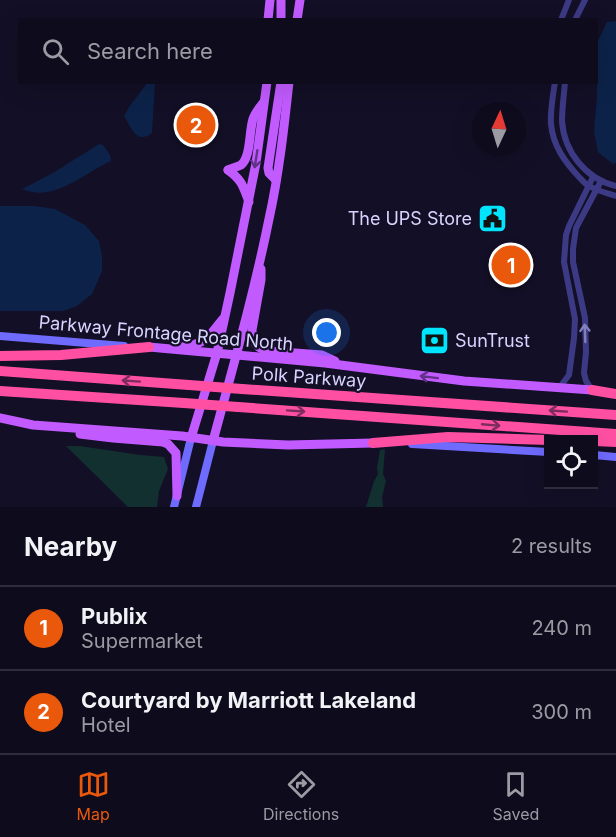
<!DOCTYPE html>
<html lang="en">
<head>
<meta charset="utf-8">
<style>
  :root { --surface:#0e0b1c; --page:#1c1929; --text:#f1f3f6; --muted:#9b9ba3; --line:#2e2b3b; --accent:#ea580c }
  body { margin:0; font-family:Inter,sans-serif; background:var(--page); color:var(--text) }
  .controls { position:absolute; right:18px; bottom:18px; display:grid; overflow:hidden; border-radius:0px; box-shadow:0 6px 24px #0002 }
  .controls button { width:54px; height:54px; display:grid; place-items:center; padding:0; border:0; border-bottom:2px solid var(--line); background:var(--surface); color:var(--text); font:30px sans-serif }
  .compass { position:absolute; left:472px; top:102px; width:54px; height:54px; border-radius:50%; background:var(--surface); box-shadow:0 6px 24px #0002; rotate:4deg }
  .you { position:absolute; left:327px; top:333px; width:21px; height:21px; margin:-15px; border:4px solid #fff; border-radius:50%; background:#1a73e8; box-shadow:0 0 0 9px #1a73e833 }
  .badge { display:grid; place-items:center; width:39px; height:39px; border-radius:50%; background:var(--accent); color:#fff; font-size:20px; font-weight:700 }
  .pin { position:absolute; translate:-50% -50%; border:3px solid #fff; box-shadow:0 2px 6px #0006 }
  .list { margin:0; padding:0; list-style:none }
  h2 { display:flex; justify-content:space-between; align-items:center; height:78px; margin:0; padding:0 24px; font-size:26px }
  h2 small { font-size:20px; font-weight:400; color:var(--muted) }
  .list li { display:grid; grid-template-columns:39px 1fr auto; gap:18px; align-items:center; box-sizing:border-box; height:84px; padding:0 24px; border-top:2px solid var(--line) }
  .list b { display:block; font-size:22px; white-space:nowrap }
  .list p { margin:0; font-size:20px; white-space:nowrap; color:var(--muted) }
  .list em { font-size:20px; font-style:normal; color:var(--muted) }
  .icon { flex:none; width:33px; height:33px; fill:none; stroke:currentColor; stroke-width:2; stroke-linecap:round; stroke-linejoin:round }
  .map { position:relative; flex:none; width:616px; height:507px; overflow:hidden }
  .search { position:absolute; background:var(--surface); box-shadow:0 6px 24px #0002; left:18px; right:18px; top:18px; height:66px; display:flex; align-items:center; gap:15px; box-sizing:border-box; padding:0 21px; border-radius:0px; color:var(--muted); font-size:22px }
  .sheet { height:246px; background:var(--surface) }
  nav { display:flex; justify-content:space-around; align-items:center; box-sizing:border-box; height:84px; border-top:2px solid var(--line); background:var(--surface); font-size:16px; color:var(--muted) }
  nav a { display:grid; justify-items:center; gap:3px }
  nav .on { color:var(--accent) }
  .map>svg:first-child { display:block }
  .green { fill:#12302f }
  .water { fill:#0c2248 }
  .lines { fill:none; stroke-linecap:round; stroke-linejoin:round }
  .minor { stroke:#3d3a85; stroke-width:6 }
  .secondary { stroke:#6f6bff; stroke-width:8 }
  .primary { stroke:#c25bff; stroke-width:9 }
  .motorway { stroke:#ff4fa3; stroke-width:10 }
  .motorway-bridge { stroke:#ff4fa3; stroke-width:10 }
  .oneway { stroke:#623188 }
  .oneway2 { stroke:#837fbc }
  .oneway3 { stroke:#7d2c5e }
  .labels { text-anchor:middle; dominant-baseline:central; stroke-width:4.5; stroke-linejoin:round; paint-order:stroke }
  .poi-label { font-size:18px; fill:#d9d4ff; stroke:#130f26; text-anchor:end }
  .street-label { font-size:18px; fill:#d9d4ff; stroke:#130f26 }
</style>
</head>
<body>
<div class="map">
<svg width="616" height="507" viewBox="0 0 616 507">
  <rect width="100%" height="100%" fill="#130f26"/>
  <g class="green">
    <polygon points="66,446 80,446 140,455 164,457 168,469 159,491 157,507 128,507"/>
    <polygon points="385,449 383,474 386,481 382,497 383,507 366,507 374,481 378,474 377,468 380,450"/>
  </g>
  <g class="water">
    <polygon points="616,21 616,163 613,164 598,152 594,132 597,97 597,57 598,41 607,22"/>
    <path d="M148,82l6,1 1,1 -3,49c-16,12 -20,-5 -28,-17l5,-9z"/>
    <path d="M99,144l4,1 7,10 1,6c-27,12 -57,42 -89,28l31,-16z"/>
    <polygon points="0,206 34,206 55,209 85,225 99,241 102,256 102,271 92,294 77,306 63,311 0,311"/>
  </g>
  <g class="lines">
    <g class="minor">
      <polyline points="561,20 569,0"/>
      <polyline points="575,20 585,0"/>
      <path d="M555,82c-2,14 -5,28 -4,42 2,22 14,38 28,53 3,3 6,7 10,9 9,5 18,7 27,10"/>
      <path d="M565,82c-1,13 -3,26 -3,39 2,31 24,58 54,65"/>
      <polyline points="559,388 569,375 574,338 575,319 564,262 566,235 569,226 593,177"/>
      <polyline points="592,390 586,381 584,373 586,352 585,318 573,262 573,249 576,228 601,181"/>
    </g>
    <g class="secondary">
      <polyline points="0,336 124,346"/>
      <polyline points="412,444 548,452"/>
      <polyline points="594,455 616,457"/>
      <polyline points="174,507 191,438"/>
      <polyline points="196,507 213,441"/>
    </g>
    <g class="primary">
      <polyline points="281,0 281,20"/>
      <polyline points="268,20 270,0"/>
      <polyline points="297,20 300,0"/>
      <path d="M228,170c4,-2 9,-3 13,-5 10,-8 8,-34 12,-46 2,-6 6,-11 10,-16"/>
      <path d="M228,170c14,10 15,16 21,32"/>
      <polyline points="276,180 269,173 268,168 281,82"/>
      <path d="M261,269v11l-9,50c0,12 4,18 16,21l54,4 13,6"/>
      <polyline points="149,347 325,363 464,381 592,390"/>
      <path d="M182,347c26,-4 25,-9 41,-28"/>
      <polyline points="0,418 33,425 182,436 223,442 288,445 373,443"/>
      <polyline points="80,434 113,438 163,442 168,444 176,453 177,496"/>
      <polyline points="191,438 217,353 230,293 256,163 267,82"/>
      <path d="M213,441c20,-74 41,-148 56,-222 10,-45 15,-91 20,-137"/>
    </g>
    <g class="motorway">
      <polyline points="0,356 61,355 149,347"/>
      <polyline points="0,371 189,385"/>
      <polyline points="242,389 616,415"/>
      <polyline points="592,390 616,394"/>
      <polyline points="0,391 184,403"/>
      <polyline points="238,407 616,434"/>
      <polyline points="594,441 616,442"/>
      <polyline points="373,443 448,437 548,440"/>
    </g>
    <g class="motorway-bridge">
      <polyline points="189,385 242,389"/>
      <polyline points="184,403 238,407"/>
    </g>
  </g>
  <defs><path id="oneway-shaft" d="M-6 0H5M1.5-3L5.5 0L1.5 3" fill="none" stroke-width="1.6" stroke-linecap="round" stroke-linejoin="round" transform="scale(1.5)"/></defs>
  <g class="oneway">
    <use href="#oneway-shaft" transform="translate(256 159) rotate(99)"/>
    <use href="#oneway-shaft" transform="translate(429 377) rotate(-173)"/>
  </g>
  <use class="oneway2" href="#oneway-shaft" transform="translate(585 333) rotate(-92)"/>
  <g class="oneway3">
    <use href="#oneway-shaft" transform="translate(131 381) rotate(-176)"/>
    <use href="#oneway-shaft" transform="translate(296 411) rotate(4)"/>
    <use href="#oneway-shaft" transform="translate(558 411) rotate(-176)"/>
    <use href="#oneway-shaft" transform="translate(491 425) rotate(5)"/>
  </g>
  <defs>
    <symbol id="civic-square" viewBox="-11 -11 22 22"><rect x="-9" y="-9" width="18" height="18" rx="4" fill="#00e5ff" stroke="#130f26"/><path d="M-.6-6.5H3V-4.5H.6V-3L4-1V1h2V6H-6V1h2V-1L-.6-3ZM-1.2 2.5V6h2.4V2.5Z" fill="#111"/></symbol>
    <symbol id="bank-square" viewBox="-11 -11 22 22"><rect x="-9" y="-9" width="18" height="18" rx="4" fill="#00e5ff" stroke="#130f26"/><path d="M-6-4H6V4H-6ZM0-2.3a2.3 2.3 0 1 0 0 4.6a2.3 2.3 0 1 0 0-4.6Z" fill="#111"/></symbol>
  </defs>
  <g fill-rule="evenodd">
    <use href="#civic-square" x="476" y="202" width="33" height="33"/>
    <use href="#bank-square" x="418" y="324" width="33" height="33"/>
  </g>
  <g class="labels">
    <g class="poi-label">
      <text x="472" y="218">The UPS Store</text>
      <text x="455" y="340" text-anchor="start">SunTrust</text>
    </g>
    <g class="street-label">
      <text transform="translate(166 333) rotate(5)">Parkway Frontage Road North</text>
      <text transform="translate(309 377) rotate(4)">Polk Parkway</text>
    </g>
  </g>
</svg>
<div class="controls">
<button><svg class="icon" aria-label="locate" viewBox="0 0 24 24"><circle cx="12" cy="12" r="6"/><path d="M12 2v4M12 18v4M2 12h4M18 12h4"/></svg></button>
</div>
<svg class="compass" viewBox="-18 -18 36 36"><path d="M0-13l5 13h-10z" fill="#e53935"/><path d="M0 13l5-13h-10z" fill="#9b9ba3"/></svg>
<div class="you"></div>
<div class="pin badge" style="left:511px;top:265px">1</div>
<div class="pin badge" style="left:196px;top:125px">2</div>
<div class="search"><svg class="icon" aria-label="search" viewBox="0 0 24 24"><circle cx="10" cy="10" r="6"/><path d="M15 15l6 6"/></svg>Search here</div>
</div>
<section class="sheet">
<h2>Nearby<small>2 results</small></h2>
<ul class="list">
<li><span class="badge">1</span><div><b>Publix</b><p>Supermarket</p></div><em>240 m</em></li>
<li><span class="badge">2</span><div><b>Courtyard by Marriott Lakeland</b><p>Hotel</p></div><em>300 m</em></li>
</ul>
</section>
<nav>
<a class="on"><svg class="icon" aria-label="map" viewBox="0 0 24 24"><path d="M3 6l6-2 6 2 6-2v14l-6 2-6-2-6 2zM9 4v14M15 6v14"/></svg>Map</a>
<a><svg class="icon" aria-label="directions" viewBox="0 0 24 24"><path d="M12 3l9 9-9 9-9-9zM9 14v-3h6M13 9l2 2-2 2"/></svg>Directions</a>
<a><svg class="icon" aria-label="saved" viewBox="0 0 24 24"><path d="M7 4h10v16l-5-4-5 4z"/></svg>Saved</a>
</nav>
</body>
</html>
